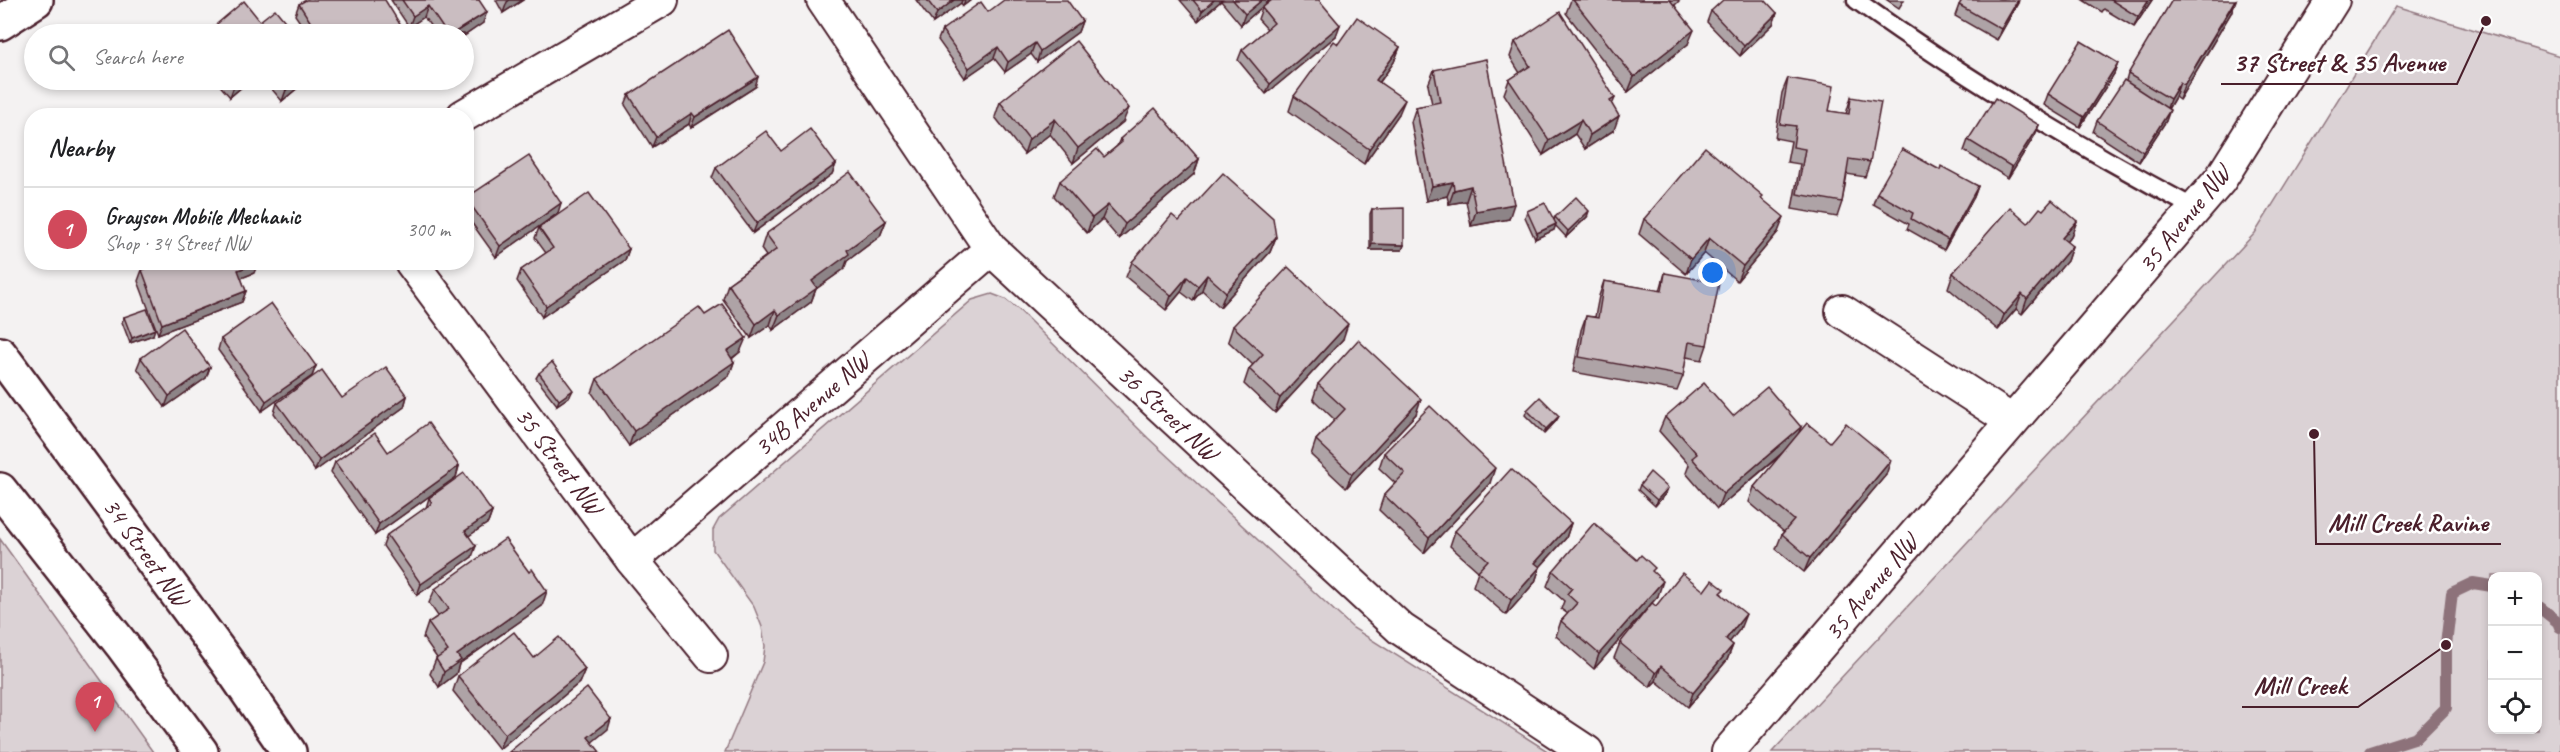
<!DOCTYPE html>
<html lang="en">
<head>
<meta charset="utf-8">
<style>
  :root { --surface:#fff; --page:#f2f2f2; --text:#202124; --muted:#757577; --line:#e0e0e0; --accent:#d1495b }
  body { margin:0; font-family:Caveat,sans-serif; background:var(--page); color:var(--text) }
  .controls { position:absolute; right:18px; bottom:18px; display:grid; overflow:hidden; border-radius:12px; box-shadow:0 3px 9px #0003 }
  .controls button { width:54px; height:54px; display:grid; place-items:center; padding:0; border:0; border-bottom:2px solid var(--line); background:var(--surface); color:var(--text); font:30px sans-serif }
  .you { position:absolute; left:1713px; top:273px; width:21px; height:21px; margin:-15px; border:4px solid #fff; border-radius:50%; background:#1a73e8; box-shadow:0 0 0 9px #1a73e833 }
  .badge { display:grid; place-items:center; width:39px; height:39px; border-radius:50%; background:var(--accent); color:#fff; font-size:20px; font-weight:700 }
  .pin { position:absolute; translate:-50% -50px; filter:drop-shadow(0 2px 3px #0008) }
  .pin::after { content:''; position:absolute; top:32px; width:21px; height:18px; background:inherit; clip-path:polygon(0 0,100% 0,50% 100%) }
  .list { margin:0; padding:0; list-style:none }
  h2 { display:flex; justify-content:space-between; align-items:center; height:78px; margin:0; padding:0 24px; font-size:26px }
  h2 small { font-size:20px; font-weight:400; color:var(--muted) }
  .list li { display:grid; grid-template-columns:39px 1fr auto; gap:18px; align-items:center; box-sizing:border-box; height:84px; padding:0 24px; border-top:2px solid var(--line) }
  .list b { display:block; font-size:22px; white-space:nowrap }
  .list p { margin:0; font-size:20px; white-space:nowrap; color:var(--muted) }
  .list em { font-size:20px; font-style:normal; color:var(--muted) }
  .icon { flex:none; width:33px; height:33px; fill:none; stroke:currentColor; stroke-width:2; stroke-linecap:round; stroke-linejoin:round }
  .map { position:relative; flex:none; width:2560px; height:752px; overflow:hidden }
  .search { position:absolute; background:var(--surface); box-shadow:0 3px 9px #0003; left:24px; top:24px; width:450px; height:66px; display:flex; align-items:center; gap:15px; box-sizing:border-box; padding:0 21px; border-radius:33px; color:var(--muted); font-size:22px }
  .panel { position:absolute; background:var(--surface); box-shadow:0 3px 9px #0003; left:24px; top:108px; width:450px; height:162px; border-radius:24px }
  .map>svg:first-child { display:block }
  .green { fill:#dbd2d5; stroke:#927880; stroke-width:1.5; fill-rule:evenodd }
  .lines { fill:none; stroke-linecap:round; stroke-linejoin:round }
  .stream { stroke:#8d727a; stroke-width:12 }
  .service-casing { stroke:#4a1f2b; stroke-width:21 }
  .minor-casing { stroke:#4a1f2b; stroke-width:36 }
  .secondary-casing { stroke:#4a1f2b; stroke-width:38 }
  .service { stroke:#fff; stroke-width:16 }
  .minor { stroke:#fff; stroke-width:32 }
  .secondary { stroke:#fff; stroke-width:33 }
  .wall { fill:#aea3a6; stroke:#4a1f2b; stroke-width:1.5 }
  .shaded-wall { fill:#8d8487; stroke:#4a1f2b; stroke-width:1.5 }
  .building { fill:#cabdc1; stroke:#4a1f2b; stroke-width:1.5 }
  .labels { text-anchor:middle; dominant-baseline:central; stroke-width:5; stroke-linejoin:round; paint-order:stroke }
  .street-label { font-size:26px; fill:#4a1f2b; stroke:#fff }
  .leader { fill:none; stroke:#4a1f2b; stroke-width:2 }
  .callout-dot { fill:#4a1f2b; stroke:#fff; stroke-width:2 }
  .callout-label { font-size:27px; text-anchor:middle; font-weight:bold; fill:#4a1f2b; stroke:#fff; stroke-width:5; stroke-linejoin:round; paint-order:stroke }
</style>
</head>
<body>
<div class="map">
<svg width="2560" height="752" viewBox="0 0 2560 752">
  <rect width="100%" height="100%" fill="#f4f2f2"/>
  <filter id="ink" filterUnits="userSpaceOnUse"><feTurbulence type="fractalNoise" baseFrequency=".0167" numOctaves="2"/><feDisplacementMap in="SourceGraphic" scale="12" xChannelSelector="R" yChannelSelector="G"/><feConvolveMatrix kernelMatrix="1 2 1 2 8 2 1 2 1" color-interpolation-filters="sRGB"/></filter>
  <g filter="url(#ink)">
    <g class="green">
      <path d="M2396,6l164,50v696h-788l483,-519zM2538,576v154h-46v-154z"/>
      <polygon points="992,294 1005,299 1019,310 1148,438 1353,628 1549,752 725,752 763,662 765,646 762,627 754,607 713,550 713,530 719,519 972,300"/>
      <polygon points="0,539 153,752 0,752"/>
    </g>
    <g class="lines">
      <g class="stream">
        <polyline points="2538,606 2558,622 2560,627"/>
        <polyline points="2370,752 2417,737 2446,708 2446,645 2452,593 2473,583 2492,586"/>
      </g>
      <defs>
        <path id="service" d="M1856,0c108,78 222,146 340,209"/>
        <g id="minor">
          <polyline points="823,0 991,249 1401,629 1587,752"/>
          <polyline points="463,116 662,0"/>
          <polyline points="411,262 632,560 711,656"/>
          <polyline points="1842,311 2012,421"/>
          <polyline points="632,560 991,249"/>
          <polyline points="1728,752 2220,180 2333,0"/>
        </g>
        <g id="secondary">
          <polyline points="0,23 36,0"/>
          <polyline points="0,354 227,662 289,752"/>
          <polyline points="0,490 122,645 201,752"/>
        </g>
      </defs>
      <use href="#service" class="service-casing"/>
      <use href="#minor" class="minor-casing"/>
      <use href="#secondary" class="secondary-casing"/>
      <use href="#service" class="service"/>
      <use href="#minor" class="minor"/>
      <use href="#secondary" class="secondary"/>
    </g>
    <g class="wall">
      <polygon points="391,0 479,0 483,23 464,36 464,34 436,34 424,17 409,27"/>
      <polygon points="496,0 523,0 503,13"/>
      <polygon points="916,0 971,0 963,6 961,3 933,23"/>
      <polygon points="1180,0 1270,0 1241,25 1221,1 1198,21"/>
      <polygon points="1571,0 1680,0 1675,5 1688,44 1628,92 1566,13"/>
      <polygon points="1887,0 1904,0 1899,8"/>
      <polygon points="2083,0 2152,0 2134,27 2104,9 2102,12"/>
      <polygon points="2236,0 2231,13 2179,100 2175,97 2168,109 2166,121 2139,162 2093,132 2097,121 2126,81 2128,74"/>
      <polygon points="2018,3 1997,40 1955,16 1959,5"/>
      <polygon points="299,4 406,34 308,34 295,15"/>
      <polygon points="1262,8 1336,36 1266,94 1238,60 1242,50 1267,29 1258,19"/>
      <polygon points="1711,11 1777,13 1773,24 1740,56 1707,22"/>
      <polygon points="988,12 1082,21 1078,32 1037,62 1031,54 1005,72 994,58 965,78 938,40 942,30"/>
      <polygon points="1515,42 1615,98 1612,105 1614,130 1585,149 1575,134 1543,155 1504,94 1509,80 1520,73 1510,57"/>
      <polygon points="1338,44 1400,47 1394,62 1380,82 1399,114 1364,164 1289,111 1294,96"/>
      <polygon points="2118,63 2114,74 2080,127 2044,105 2048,94"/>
      <polygon points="1434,70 1509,219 1471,226 1466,201 1449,204 1447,196 1426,201 1411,122 1416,107 1432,104 1428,85"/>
      <polygon points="1788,78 1829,111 1846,114 1851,97 1870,162 1865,177 1847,174 1842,202 1837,217 1792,209 1800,164 1787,162 1791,141 1775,138 1782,93"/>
      <polygon points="215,80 250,80 230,97"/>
      <polygon points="264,80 307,80 282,101"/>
      <polygon points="755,87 691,128 689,124 652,147 625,105 629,95"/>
      <polygon points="1000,102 1123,122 1073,163 1050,134 1024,154 995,117"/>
      <polygon points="2039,125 2035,135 2008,178 1964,151 1968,140"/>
      <polygon points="1120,139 1199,159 1194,174 1119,239 1102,219 1087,233 1054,196 1060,181 1104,157 1117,146"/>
      <polygon points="836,164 832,174 753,233 712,178 716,168"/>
      <polygon points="1940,170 1978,186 1974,197 1944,250 1907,229 1909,224 1873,204 1877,193"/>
      <polygon points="466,198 558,213 496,257 466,215"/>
      <polygon points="1762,199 1778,232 1737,281 1704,253 1686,274 1639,234 1644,219"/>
      <polygon points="1372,209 1404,245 1402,250 1370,250 1370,214"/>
      <polygon points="2043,210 2077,221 2071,236 2066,242 2072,246 2067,261 2022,314 2016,309 1998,330 1948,288 1953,273 2028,223"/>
      <polygon points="1527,211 1554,220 1555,217 1587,217 1566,237 1555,225 1554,230 1535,239 1525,217"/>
      <polygon points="886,221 880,236 847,261 844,269 816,289 811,302 773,330 770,325 751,338 723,299 728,284 766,256 761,249 766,234"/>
      <polygon points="1179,221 1276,237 1270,252 1220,307 1202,290 1193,301 1181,292 1166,310 1126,277 1132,262"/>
      <polygon points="539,228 629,249 625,260 542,317 517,281 521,270 546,253 535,238"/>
      <polygon points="142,270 254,273 241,278 246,291 242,302 158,334 138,281"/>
      <polygon points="1665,273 1707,345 1702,360 1686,357 1683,376 1677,391 1573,372 1581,330 1586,316 1595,317 1599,296 1604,281 1660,291"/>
      <polygon points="705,315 740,352 732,359 734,362 729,376 629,446 592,393 597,379"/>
      <polygon points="124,317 153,335 130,343 122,322"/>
      <polygon points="1233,326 1343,339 1275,413 1244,384 1249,369 1253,365 1228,341"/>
      <polygon points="221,339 316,366 312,376 262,411 218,350"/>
      <polygon points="141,358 210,367 206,378 165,407 137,368"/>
      <polygon points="539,373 570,396 557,405 536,378"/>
      <polygon points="1318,384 1416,414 1346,488 1311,455 1316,440 1335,420 1313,399"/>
      <polygon points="407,396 404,407 315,471 274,413 277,403 342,398"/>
      <polygon points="1527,410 1559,416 1556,421 1544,434 1525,415"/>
      <polygon points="1733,416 1799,433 1830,442 1886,475 1804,572 1776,549 1782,534 1784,532 1749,502 1754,487 1782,454 1717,509 1686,473 1689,465 1659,431 1665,417"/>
      <polygon points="388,452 459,466 456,477 375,535 331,473 335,462"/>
      <polygon points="1384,453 1490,483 1424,553 1379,510 1384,495 1395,483 1379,468"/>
      <polygon points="1640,485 1666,493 1655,506 1638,490"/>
      <polygon points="429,498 492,512 488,523 468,536 472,557 417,595 383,546 387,535 426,508"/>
      <polygon points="1571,523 1566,538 1540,567 1535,582 1506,615 1473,586 1478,571 1450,546 1455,531"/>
      <polygon points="1637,560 1653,573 1658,596 1594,669 1556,636 1561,621 1568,614 1561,609 1564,601 1547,586 1553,571"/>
      <polygon points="435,589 542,606 459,664 456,674 439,687 430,674 436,659 437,658 423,638 428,623 438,616 429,603"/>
      <polygon points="1704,591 1722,594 1740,629 1729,642 1733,645 1727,660 1688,707 1656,681 1650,687 1614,658 1620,643 1656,606"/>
      <polygon points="534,658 585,669 579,683 499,749 453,691 458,676"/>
    </g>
    <g class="shaded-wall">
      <polygon points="510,0 523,0 503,13 507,2"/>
      <polygon points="954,0 962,0 961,3 933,23 937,13"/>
      <polygon points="965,0 971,0 963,6"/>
      <polygon points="1214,0 1222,0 1198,21 1202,11"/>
      <polygon points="1262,0 1270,0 1241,25 1245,14"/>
      <polygon points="2018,0 2019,0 2018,3 1997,40 2001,29"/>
      <polygon points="2149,0 2152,0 2134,27 2138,17"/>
      <polygon points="2236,0 2231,13 2179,100 2184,85"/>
      <polygon points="428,6 424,17 409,27 413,16"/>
      <polygon points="487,12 483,23 464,36 464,34 452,34"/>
      <polygon points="1777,13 1773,24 1740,56 1744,46"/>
      <polygon points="1082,21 1078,32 1037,62 1040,51"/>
      <polygon points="1340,25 1336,36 1266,94 1270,84"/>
      <polygon points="1694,30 1688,44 1628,92 1634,77"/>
      <polygon points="1035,43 1031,54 1005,72 1008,62"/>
      <polygon points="998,47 994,58 965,78 969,68"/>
      <polygon points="1400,47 1394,62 1371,94 1376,80"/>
      <polygon points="2118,63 2114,74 2080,127 2084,117"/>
      <polygon points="758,77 755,87 691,128 695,117"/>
      <polygon points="242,80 250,80 230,97 234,86"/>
      <polygon points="299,80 307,80 282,101 286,90"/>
      <polygon points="2180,82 2175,97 2165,114 2170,99"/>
      <polygon points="1405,100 1399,114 1364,164 1369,149"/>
      <polygon points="1129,108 1123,122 1073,163 1078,148"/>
      <polygon points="2170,110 2166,121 2139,162 2143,152"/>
      <polygon points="692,113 689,124 652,147 656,137"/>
      <polygon points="1619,116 1614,130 1585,149 1590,135"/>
      <polygon points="1055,119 1050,134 1024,154 1029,139"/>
      <polygon points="1581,120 1575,134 1543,155 1549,140"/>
      <polygon points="2039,125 2035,135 2008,178 2012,167"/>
      <polygon points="1199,159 1194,174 1119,239 1125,224"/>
      <polygon points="836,164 832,174 753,233 757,223"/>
      <polygon points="1453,182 1447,196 1426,201 1432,186"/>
      <polygon points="1471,186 1466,201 1449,204 1454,190"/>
      <polygon points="1978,186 1974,197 1944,250 1948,240"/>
      <polygon points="561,203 558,213 496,257 500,246"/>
      <polygon points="1514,204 1509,219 1471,226 1476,211"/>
      <polygon points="1108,205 1102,219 1087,233 1092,218"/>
      <polygon points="1589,211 1587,217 1566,237 1568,231"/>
      <polygon points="1784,217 1778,232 1737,281 1743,266"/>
      <polygon points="886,221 880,236 847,261 844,269 816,289 811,302 773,330 779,315 812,281 847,250"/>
      <polygon points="2077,221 2071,236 2057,253 2062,238"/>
      <polygon points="1556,224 1554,230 1535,239 1537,233"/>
      <polygon points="1276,237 1270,252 1220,307 1226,292"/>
      <polygon points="1709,238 1704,253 1686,274 1691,259"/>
      <polygon points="1372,244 1404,245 1402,250 1370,250"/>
      <polygon points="2072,246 2067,261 2022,314 2027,299"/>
      <polygon points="629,249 625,260 542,317 546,306"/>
      <polygon points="258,263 254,273 234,281 238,270"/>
      <polygon points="1207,275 1202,290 1193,301 1198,286"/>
      <polygon points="1187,277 1181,292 1166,310 1171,296"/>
      <polygon points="246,291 242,302 158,334 162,324"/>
      <polygon points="2022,294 2016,309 1998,330 2004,315"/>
      <polygon points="775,310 770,325 751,338 756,324"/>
      <polygon points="1348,324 1343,339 1275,413 1280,398"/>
      <polygon points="155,329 153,335 130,343 132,338"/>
      <polygon points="746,338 740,352 721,366 727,351"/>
      <polygon points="734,362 729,376 629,446 634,431"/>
      <polygon points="316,366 312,376 262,411 266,401"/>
      <polygon points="210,367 206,378 165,407 169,396"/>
      <polygon points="573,390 570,396 557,405 559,400"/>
      <polygon points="407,396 404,407 315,471 319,460"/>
      <polygon points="1421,399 1416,414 1346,488 1352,474"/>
      <polygon points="1559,416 1556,421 1544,434 1546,429"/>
      <polygon points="1801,427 1796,441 1717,509 1723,494"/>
      <polygon points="1891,460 1886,475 1804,572 1810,558"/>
      <polygon points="459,466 456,477 375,535 379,524"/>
      <polygon points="1495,468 1490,483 1424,553 1429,538"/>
      <polygon points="1668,488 1666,493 1655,506 1657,500"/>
      <polygon points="492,512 488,523 461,541 465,531"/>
      <polygon points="1571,523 1566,538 1530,578 1535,563"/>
      <polygon points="476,546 472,557 417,595 421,584"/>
      <polygon points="1540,567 1535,582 1506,615 1511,600"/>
      <polygon points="1663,581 1658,596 1594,669 1599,654"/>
      <polygon points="547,591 542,606 459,664 456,674 439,687 444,672 457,655"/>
      <polygon points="1746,614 1740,629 1720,654 1726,639"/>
      <polygon points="1733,645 1727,660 1688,707 1693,693"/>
      <polygon points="1661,666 1656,681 1650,687 1656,673"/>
      <polygon points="585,669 579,683 499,749 505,734"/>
      <polygon points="611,719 608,729 585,748 588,737"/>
    </g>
    <g class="building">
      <polygon points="306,0 385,0 406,34 318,34 299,4"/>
      <polygon points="402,0 479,0 487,12 452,34 447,34 428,6 413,16"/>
      <polygon points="927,0 954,0 937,13"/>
      <polygon points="1004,0 1067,0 1082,21 1040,51 1035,43 1008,62 998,47 969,68 942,30 981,2 988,12"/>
      <polygon points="1193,0 1214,0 1202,11"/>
      <polygon points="1233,0 1262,0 1245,14"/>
      <polygon points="1272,0 1319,0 1340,25 1270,84 1242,50 1274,23 1262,8"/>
      <polygon points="1573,0 1670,0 1694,30 1634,77"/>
      <polygon points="1723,0 1765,0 1777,13 1744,46 1711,11"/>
      <polygon points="1962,0 2018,0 2001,29 1959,5"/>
      <polygon points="2111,0 2149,0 2138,17"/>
      <polygon points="2172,0 2235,0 2184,85 2180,82 2170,99 2128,74"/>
      <polygon points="244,1 260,21 275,9 289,26 292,24 301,34 205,34"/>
      <polygon points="1560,12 1615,98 1610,101 1619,116 1590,135 1581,120 1549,140 1509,80 1530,66 1515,42"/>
      <polygon points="1357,17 1400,47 1376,80 1405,100 1369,149 1294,96 1334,41 1338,44"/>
      <polygon points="728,30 758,77 695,117 692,113 656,137 629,95"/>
      <polygon points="1076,41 1129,108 1078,148 1055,119 1029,139 1000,102"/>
      <polygon points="2081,41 2118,63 2084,117 2048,94"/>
      <polygon points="1486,59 1514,204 1476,211 1471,186 1454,190 1453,182 1432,186 1416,107 1440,102 1434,70"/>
      <polygon points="1788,78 1834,86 1829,111 1849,114 1851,97 1881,102 1870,162 1849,159 1842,202 1797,194 1805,149 1793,147 1796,126 1780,124"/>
      <polygon points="228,80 242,80 234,86"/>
      <polygon points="277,80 299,80 286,90"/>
      <polygon points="2124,80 2170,110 2143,152 2097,121"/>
      <polygon points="1995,98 2039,125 2012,167 1968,140"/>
      <polygon points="1155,108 1199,159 1125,224 1108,205 1092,218 1060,181 1097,149 1104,157 1122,142 1120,139"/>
      <polygon points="810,129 836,164 757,223 716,168 766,131 781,151"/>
      <polygon points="1705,147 1763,196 1761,198 1784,217 1743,266 1709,238 1691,259 1644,219"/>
      <polygon points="1902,149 1940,170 1941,166 1978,186 1948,240 1911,219 1913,213 1877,193"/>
      <polygon points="529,156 561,203 500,246 466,198"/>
      <polygon points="850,172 886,221 847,250 849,254 812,281 817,288 779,315 775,310 756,324 728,284 777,249 766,234"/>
      <polygon points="1223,173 1273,218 1276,237 1226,292 1207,275 1198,286 1187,277 1171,296 1132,262 1172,215 1179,221"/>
      <polygon points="589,193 629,249 546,306 521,270 553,248 539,228"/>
      <polygon points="1576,197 1589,211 1568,231 1555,217"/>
      <polygon points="2052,200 2077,221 2062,238 2072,246 2027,299 2022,294 2004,315 1953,273 2010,207 2028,223 2040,208 2043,210"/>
      <polygon points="1545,203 1556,224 1537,233 1527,211"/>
      <polygon points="1404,208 1404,245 1372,244 1372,209"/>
      <polygon points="162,262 258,262 258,263 238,270 246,291 162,324 142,270"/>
      <polygon points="1288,267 1348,324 1280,398 1249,369 1263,354 1233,326"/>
      <polygon points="1665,273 1719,283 1707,345 1689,342 1683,376 1579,357 1586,316 1598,318 1604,281 1662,291"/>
      <polygon points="271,303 316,366 266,401 221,339"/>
      <polygon points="722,304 746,338 727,351 734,362 634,431 597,379 699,307 705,315"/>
      <polygon points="147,309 155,329 132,338 124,317"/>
      <polygon points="182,328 210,367 169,396 141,358"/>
      <polygon points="1358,340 1421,399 1352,474 1316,440 1345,409 1318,384"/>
      <polygon points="552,362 573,390 559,400 539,373"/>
      <polygon points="386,367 407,396 319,460 277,403 322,370 342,398"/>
      <polygon points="1704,383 1733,416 1767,387 1801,427 1723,494 1692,458 1697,454 1665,417"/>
      <polygon points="1540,397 1559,416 1546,429 1527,410"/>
      <polygon points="1430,406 1495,468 1429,538 1384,495 1405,473 1384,453"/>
      <polygon points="428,423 459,466 379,524 335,462 375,433 388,452"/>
      <polygon points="1807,423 1830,442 1846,423 1891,460 1810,558 1782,534 1794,520 1754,487"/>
      <polygon points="1511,469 1571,523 1535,563 1540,567 1511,600 1478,571 1488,560 1455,531"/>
      <polygon points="1650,472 1668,488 1657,500 1640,485"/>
      <polygon points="464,473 492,512 465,531 476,546 421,584 387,535 432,503 429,498"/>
      <polygon points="1594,523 1637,560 1641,555 1655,568 1652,571 1663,581 1599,654 1561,621 1577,603 1567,594 1572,588 1553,571"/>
      <polygon points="505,539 529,572 532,569 547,591 457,655 461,660 444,672 436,659 448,651 428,623 449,609 435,589"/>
      <polygon points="1682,573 1704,591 1712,580 1724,589 1720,593 1746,614 1726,639 1733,645 1693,693 1661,666 1656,673 1620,643 1652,603 1656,606"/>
      <polygon points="514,632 534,658 559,637 585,669 505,734 458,676"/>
      <polygon points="587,688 611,719 588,737 600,752 509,752"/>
    </g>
  </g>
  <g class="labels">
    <g class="street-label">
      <text transform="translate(2184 219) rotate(-51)">35 Avenue NW</text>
      <text transform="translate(812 404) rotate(-41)">34B Avenue NW</text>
      <text transform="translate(1168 413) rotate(43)">36 Street NW</text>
      <text transform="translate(559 461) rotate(53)">35 Street NW</text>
      <text transform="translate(146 552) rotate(54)">34 Street NW</text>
      <text transform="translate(1871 587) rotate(-50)">35 Avenue NW</text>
    </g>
  </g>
  <path class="leader" d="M2486 21L2457 84H2221M2314 434L2316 544H2501M2446 645L2358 707H2242"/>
  <g class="callout-dot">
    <circle cx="2486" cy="21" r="6"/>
    <circle cx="2314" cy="434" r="6"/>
    <circle cx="2446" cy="645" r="6"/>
  </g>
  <g class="callout-label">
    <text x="2339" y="71">37 Street &amp; 35 Avenue</text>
    <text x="2408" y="531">Mill Creek Ravine</text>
    <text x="2300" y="694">Mill Creek</text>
  </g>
</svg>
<div class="controls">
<button>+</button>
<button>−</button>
<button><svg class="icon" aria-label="locate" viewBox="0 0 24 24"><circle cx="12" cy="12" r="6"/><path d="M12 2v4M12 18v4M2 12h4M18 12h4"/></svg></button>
</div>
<div class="you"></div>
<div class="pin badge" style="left:95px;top:732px">1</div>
<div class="search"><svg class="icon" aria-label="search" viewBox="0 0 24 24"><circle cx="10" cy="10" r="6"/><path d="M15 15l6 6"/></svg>Search here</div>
<section class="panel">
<h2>Nearby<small></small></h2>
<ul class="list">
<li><span class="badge">1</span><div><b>Grayson Mobile Mechanic</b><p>Shop · 34 Street NW</p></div><em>300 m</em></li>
</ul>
</section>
</div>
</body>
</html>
